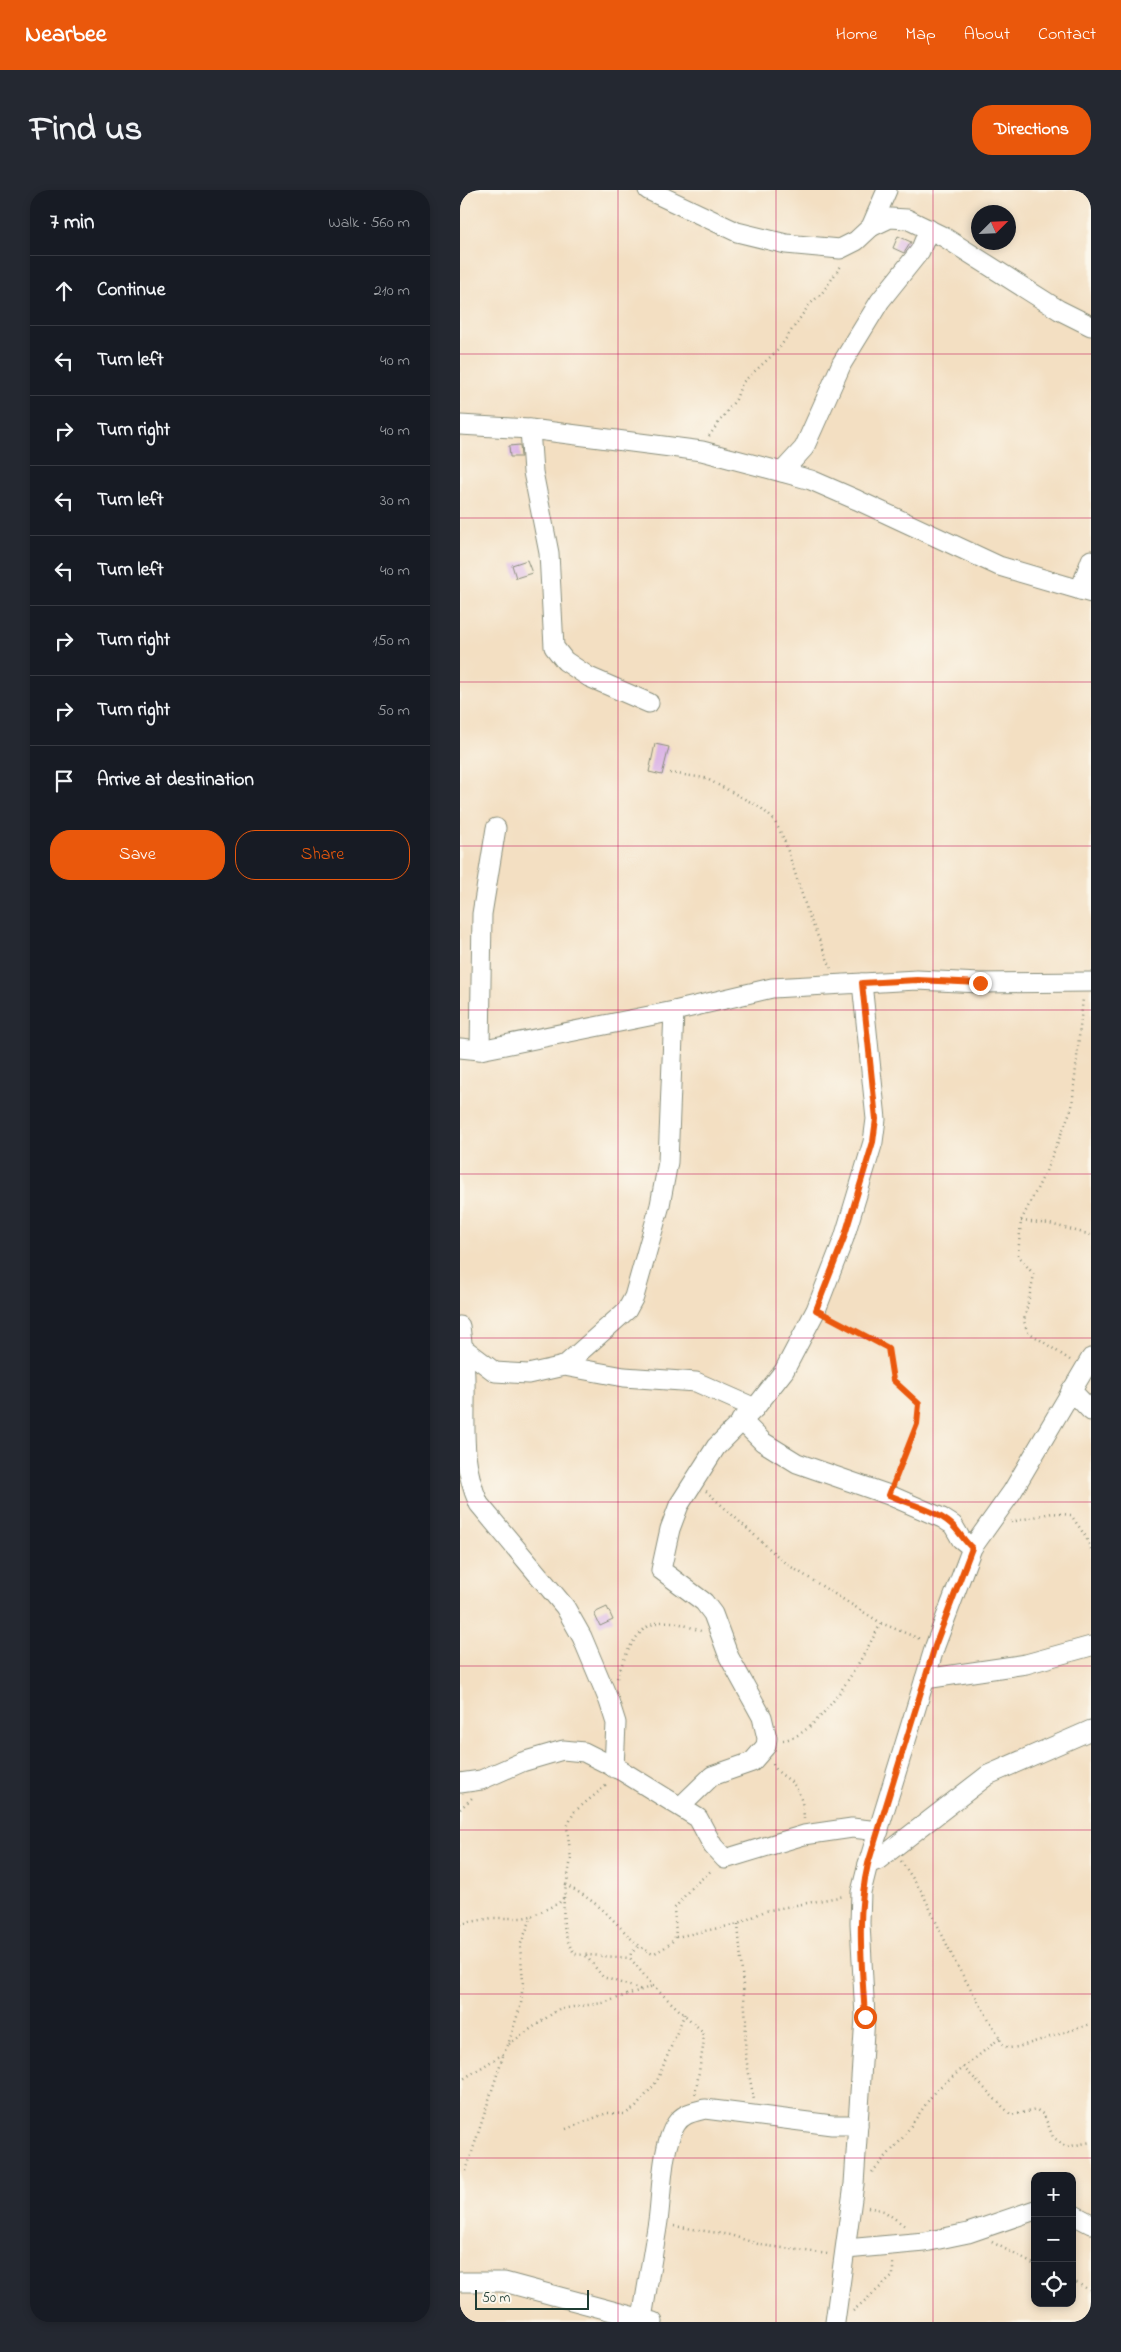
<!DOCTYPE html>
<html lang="en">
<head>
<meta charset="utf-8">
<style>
  :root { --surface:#171b24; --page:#242831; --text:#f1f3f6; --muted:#9ea1a6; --line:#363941; --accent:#ea580c }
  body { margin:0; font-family:"Indie Flower",sans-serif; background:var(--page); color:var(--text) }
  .controls { position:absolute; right:15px; bottom:15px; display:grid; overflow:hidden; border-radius:10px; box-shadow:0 2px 8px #0003 }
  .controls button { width:45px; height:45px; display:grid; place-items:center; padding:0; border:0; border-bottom:1px solid var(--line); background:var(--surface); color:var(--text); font:25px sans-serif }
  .compass { position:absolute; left:511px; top:15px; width:45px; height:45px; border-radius:50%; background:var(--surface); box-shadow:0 2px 8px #0003; rotate:66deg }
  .scale { position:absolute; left:15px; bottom:12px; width:114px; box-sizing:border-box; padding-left:5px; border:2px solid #1f3d34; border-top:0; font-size:14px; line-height:18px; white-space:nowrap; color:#1f3d34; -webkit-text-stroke:4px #fbf7ec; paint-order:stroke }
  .stop { position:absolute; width:15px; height:15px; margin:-11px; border:4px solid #ea580c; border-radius:50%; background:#fff }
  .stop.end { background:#ea580c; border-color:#fff; box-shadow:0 1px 5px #0008 }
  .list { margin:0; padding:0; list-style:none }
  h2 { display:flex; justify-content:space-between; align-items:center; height:65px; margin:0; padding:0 20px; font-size:21px }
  h2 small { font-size:16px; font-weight:400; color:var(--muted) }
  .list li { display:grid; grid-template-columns:32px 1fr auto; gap:15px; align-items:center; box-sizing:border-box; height:70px; padding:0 20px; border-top:1px solid var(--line) }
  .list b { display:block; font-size:19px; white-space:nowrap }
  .list em { font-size:16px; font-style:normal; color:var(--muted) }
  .actions { display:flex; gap:10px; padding:15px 20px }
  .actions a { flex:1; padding:11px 0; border:1px solid var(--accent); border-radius:20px; text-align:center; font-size:18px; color:var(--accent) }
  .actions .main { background:var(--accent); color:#fff }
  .icon { flex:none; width:28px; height:28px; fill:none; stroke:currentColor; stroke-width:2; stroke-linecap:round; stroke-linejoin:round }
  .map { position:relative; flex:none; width:631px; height:2132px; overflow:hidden; border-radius:20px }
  header { display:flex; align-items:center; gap:30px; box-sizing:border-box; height:70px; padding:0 25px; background:var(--accent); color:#fff }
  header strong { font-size:24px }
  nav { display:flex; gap:28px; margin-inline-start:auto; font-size:18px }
  .intro { display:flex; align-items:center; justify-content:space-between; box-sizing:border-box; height:120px; padding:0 30px }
  h1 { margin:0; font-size:35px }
  .button { padding:12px 22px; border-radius:20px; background:var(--accent); color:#fff; font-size:18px; font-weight:700 }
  main { display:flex; gap:30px; padding:0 30px }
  aside { flex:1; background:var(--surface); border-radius:20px; box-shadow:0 2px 8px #0003 }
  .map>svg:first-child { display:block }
  .building { fill:#d8aee5 }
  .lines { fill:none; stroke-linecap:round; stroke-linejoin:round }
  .street-casing { stroke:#898e7b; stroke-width:21 }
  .path { stroke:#898e7b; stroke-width:2.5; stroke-dasharray:1 4; stroke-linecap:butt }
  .street { stroke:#fff; stroke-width:19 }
  .route { stroke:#ea580c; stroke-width:6 }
  .grid { fill:none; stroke:#c2185b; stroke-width:1; stroke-opacity:0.55 }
</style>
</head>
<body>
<header>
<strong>Nearbee</strong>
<nav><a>Home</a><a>Map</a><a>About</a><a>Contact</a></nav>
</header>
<div class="intro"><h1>Find us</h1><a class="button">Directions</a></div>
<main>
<aside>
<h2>7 min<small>Walk · 560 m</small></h2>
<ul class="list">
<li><svg class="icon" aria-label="ahead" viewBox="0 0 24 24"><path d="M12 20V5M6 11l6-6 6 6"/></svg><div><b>Continue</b></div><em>210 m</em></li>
<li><svg class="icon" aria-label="left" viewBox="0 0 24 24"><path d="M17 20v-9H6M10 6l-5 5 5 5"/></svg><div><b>Turn left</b></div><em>40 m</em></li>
<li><svg class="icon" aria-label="right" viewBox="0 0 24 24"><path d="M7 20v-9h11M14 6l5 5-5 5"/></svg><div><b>Turn right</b></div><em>40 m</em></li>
<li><svg class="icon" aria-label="left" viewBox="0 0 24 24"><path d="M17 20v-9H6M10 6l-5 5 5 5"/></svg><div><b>Turn left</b></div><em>30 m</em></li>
<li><svg class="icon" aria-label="left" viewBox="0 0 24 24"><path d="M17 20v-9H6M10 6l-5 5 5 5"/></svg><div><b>Turn left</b></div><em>40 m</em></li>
<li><svg class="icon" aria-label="right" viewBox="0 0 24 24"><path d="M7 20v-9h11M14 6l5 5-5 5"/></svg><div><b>Turn right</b></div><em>150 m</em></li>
<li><svg class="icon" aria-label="right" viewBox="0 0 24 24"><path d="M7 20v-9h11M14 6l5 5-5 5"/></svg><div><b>Turn right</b></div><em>50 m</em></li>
<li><svg class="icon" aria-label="arrive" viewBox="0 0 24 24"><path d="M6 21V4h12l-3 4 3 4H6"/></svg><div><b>Arrive at destination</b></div></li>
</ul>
<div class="actions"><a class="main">Save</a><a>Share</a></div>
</aside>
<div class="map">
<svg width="631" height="2132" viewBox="0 0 631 2132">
  <rect width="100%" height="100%" fill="#fbf7ec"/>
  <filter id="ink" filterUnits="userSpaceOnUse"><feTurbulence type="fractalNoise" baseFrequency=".02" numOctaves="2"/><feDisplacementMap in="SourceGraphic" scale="10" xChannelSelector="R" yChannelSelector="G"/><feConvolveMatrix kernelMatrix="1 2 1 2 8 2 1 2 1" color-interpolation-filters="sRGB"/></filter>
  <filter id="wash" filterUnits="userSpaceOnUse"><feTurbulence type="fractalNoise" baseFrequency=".0096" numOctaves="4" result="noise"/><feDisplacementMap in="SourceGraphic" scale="20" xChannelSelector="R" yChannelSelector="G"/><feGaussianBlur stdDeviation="1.12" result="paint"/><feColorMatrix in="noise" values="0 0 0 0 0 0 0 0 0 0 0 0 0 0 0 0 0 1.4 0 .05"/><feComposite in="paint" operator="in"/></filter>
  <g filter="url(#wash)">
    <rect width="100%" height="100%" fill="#f3dfc2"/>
    <g id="blocks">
      <g class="building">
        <polygon points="438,46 451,52 444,63 433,58"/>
        <polygon points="60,255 61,267 50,267 49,256"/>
        <polygon points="67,370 72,383 56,388 52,375"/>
        <polygon points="195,554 209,557 202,585 189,582"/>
        <polygon points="147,1417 153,1430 140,1436 134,1423"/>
      </g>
    </g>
  </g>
  <g filter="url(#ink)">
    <use href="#blocks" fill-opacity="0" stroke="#898e7b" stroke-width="1"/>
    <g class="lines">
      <defs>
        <g id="street">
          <polyline points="188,0 277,42 326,54 380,59 396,51 411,37 427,0"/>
          <polyline points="411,37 430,28 447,29 484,47 599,120 631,136"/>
          <polyline points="0,235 70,239 242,261 322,282 351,290 397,310 539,376 631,403"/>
          <polyline points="70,239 73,282 89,363 94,457 105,471 129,487 189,513"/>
          <polyline points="322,282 344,258 382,173 420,111 460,61 469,39"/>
          <polyline points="620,400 631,370"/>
          <polyline points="0,858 20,860 214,821 312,798 457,790 520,793 631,792"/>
          <polyline points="20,860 22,724 36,638"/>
          <path d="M0,1136c2,18 5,36 5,53 1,47 -5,82 14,125l86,103 17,30 27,64 7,22 -2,45"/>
          <polyline points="2,1157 35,1182 68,1184 104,1176 164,1187 236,1192 295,1218"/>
          <polyline points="104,1176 167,1120 174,1107 200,1015 208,972 214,821"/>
          <polyline points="611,1200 631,1221"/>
          <polyline points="281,1230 303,1252 337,1273 429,1305 482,1328 493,1335 501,1349 512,1358"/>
          <polyline points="465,1489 566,1474 631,1456"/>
          <polyline points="0,1593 21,1590 62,1572 103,1560 124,1562 162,1581 238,1628 253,1656 265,1669 344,1645 392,1638 419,1641"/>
          <polyline points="221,1616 252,1586 292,1572 306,1556 307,1548 302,1527 269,1467 253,1424 244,1412 201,1380 210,1339 219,1315 256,1257 295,1218 324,1181 356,1120 384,1048 413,952 416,929 402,793"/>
          <polyline points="408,1674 418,1670 528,1585 631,1540"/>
          <polyline points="612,2024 631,2034"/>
          <polyline points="386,2059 465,2052 508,2043 575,2020"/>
          <polyline points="0,2092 44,2092 193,2132"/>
          <path d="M182,2129c5,-32 11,-65 16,-98 4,-27 3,-74 18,-97 7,-11 18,-12 29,-15l127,16h26"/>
          <polyline points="375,2132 394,1994 405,1827 400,1733 401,1702 408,1674 475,1456 512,1358 552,1302 631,1168"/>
        </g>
      </defs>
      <use href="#street" class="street-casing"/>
      <g class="path">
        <polyline points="249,246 276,209 282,193 318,160 349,115 362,103 381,76"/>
        <polyline points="210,583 245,588 300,617 314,630 324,649 348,723 371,778"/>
        <polyline points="561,1031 590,1034 631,1045"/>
        <polyline points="370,1127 427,1158 433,1190 459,1214 457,1234 435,1290"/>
        <polyline points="610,1170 567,1141 564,1131 574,1085 558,1065 561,1031 586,981 612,917 623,808"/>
        <polyline points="246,1301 325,1373 421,1433 460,1449"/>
        <polyline points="551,1332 592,1323 611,1325 626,1347 631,1359"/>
        <path d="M157,1488c9,-25 21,-60 54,-56 10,1 21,6 30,9"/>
        <path d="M323,1550c38,-4 81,-85 98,-117"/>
        <path d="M313,1574c4,10 13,12 20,20 8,8 11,25 11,35"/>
        <polyline points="0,1619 12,1608"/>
        <polyline points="441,1671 462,1702 496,1774 540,1848 541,1854 548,1858 558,1857 631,1834"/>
        <path d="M105,1695c17,8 34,20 47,34 14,13 23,27 41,35 28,-15 23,-15 21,-45l17,-21 22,-19"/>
        <path d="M104,1707c-1,22 -2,39 11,57l55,4"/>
        <polyline points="0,1734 32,1728 62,1728 72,1726"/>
        <polyline points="278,1734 286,1831 285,1863 294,1910"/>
        <polyline points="216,1747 278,1734 305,1721 384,1706"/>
        <polyline points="178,1757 171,1763 170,1768 193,1796 242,1841 244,1851 235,1906"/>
        <polyline points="126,1766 143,1787 182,1800"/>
        <polyline points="49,1854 99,1819 143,1813 193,1796"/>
        <polyline points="503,1877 551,1925 577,1920 584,1925 593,1947 606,1957 631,1952"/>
        <polyline points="0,1891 43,1864 48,1855 61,1814 63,1791 60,1756 72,1726 99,1713 104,1707 111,1669 107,1637 114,1622 148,1594"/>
        <polyline points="106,1939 147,1923 165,1924 176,1917 197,1891 225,1823"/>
        <polyline points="6,1981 43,1866"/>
        <polyline points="412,1982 441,1950 475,1901 540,1848"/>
        <polyline points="408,2017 424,2021 445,2036"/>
        <polyline points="214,2036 270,2045 301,2055 368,2064"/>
        <polyline points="532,2052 575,2075"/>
        <polyline points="612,2090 631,2101"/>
        <polyline points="393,2121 433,2086 433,2072"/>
      </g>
      <use href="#street" class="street"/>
    </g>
  </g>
  <g class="lines" filter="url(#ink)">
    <path class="route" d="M405,1827c-3,-52 -9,-102 3,-153l67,-218 37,-98c-8,-7 -13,-17 -21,-24 -16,-14 -42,-20 -62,-29l28,-71 2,-20 -26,-24 -5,-32 -72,-38 28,-72 29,-96 3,-23 -14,-136 55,-3 63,3"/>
  </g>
  <path class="grid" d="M158,0v2132M316,0v2132M473,0v2132M0,164h631M0,328h631M0,492h631M0,656h631M0,820h631M0,984h631M0,1148h631M0,1312h631M0,1476h631M0,1640h631M0,1804h631M0,1968h631"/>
</svg>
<div class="controls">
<button>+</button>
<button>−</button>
<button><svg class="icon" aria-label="locate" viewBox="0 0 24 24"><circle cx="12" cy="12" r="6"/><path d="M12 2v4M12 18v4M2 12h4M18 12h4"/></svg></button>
</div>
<svg class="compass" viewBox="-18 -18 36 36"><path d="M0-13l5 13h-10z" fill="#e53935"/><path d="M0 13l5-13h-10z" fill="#9ea1a6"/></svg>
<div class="scale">50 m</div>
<div class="stop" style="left:405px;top:1827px"></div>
<div class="stop end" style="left:520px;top:793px"></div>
</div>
</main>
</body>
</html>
